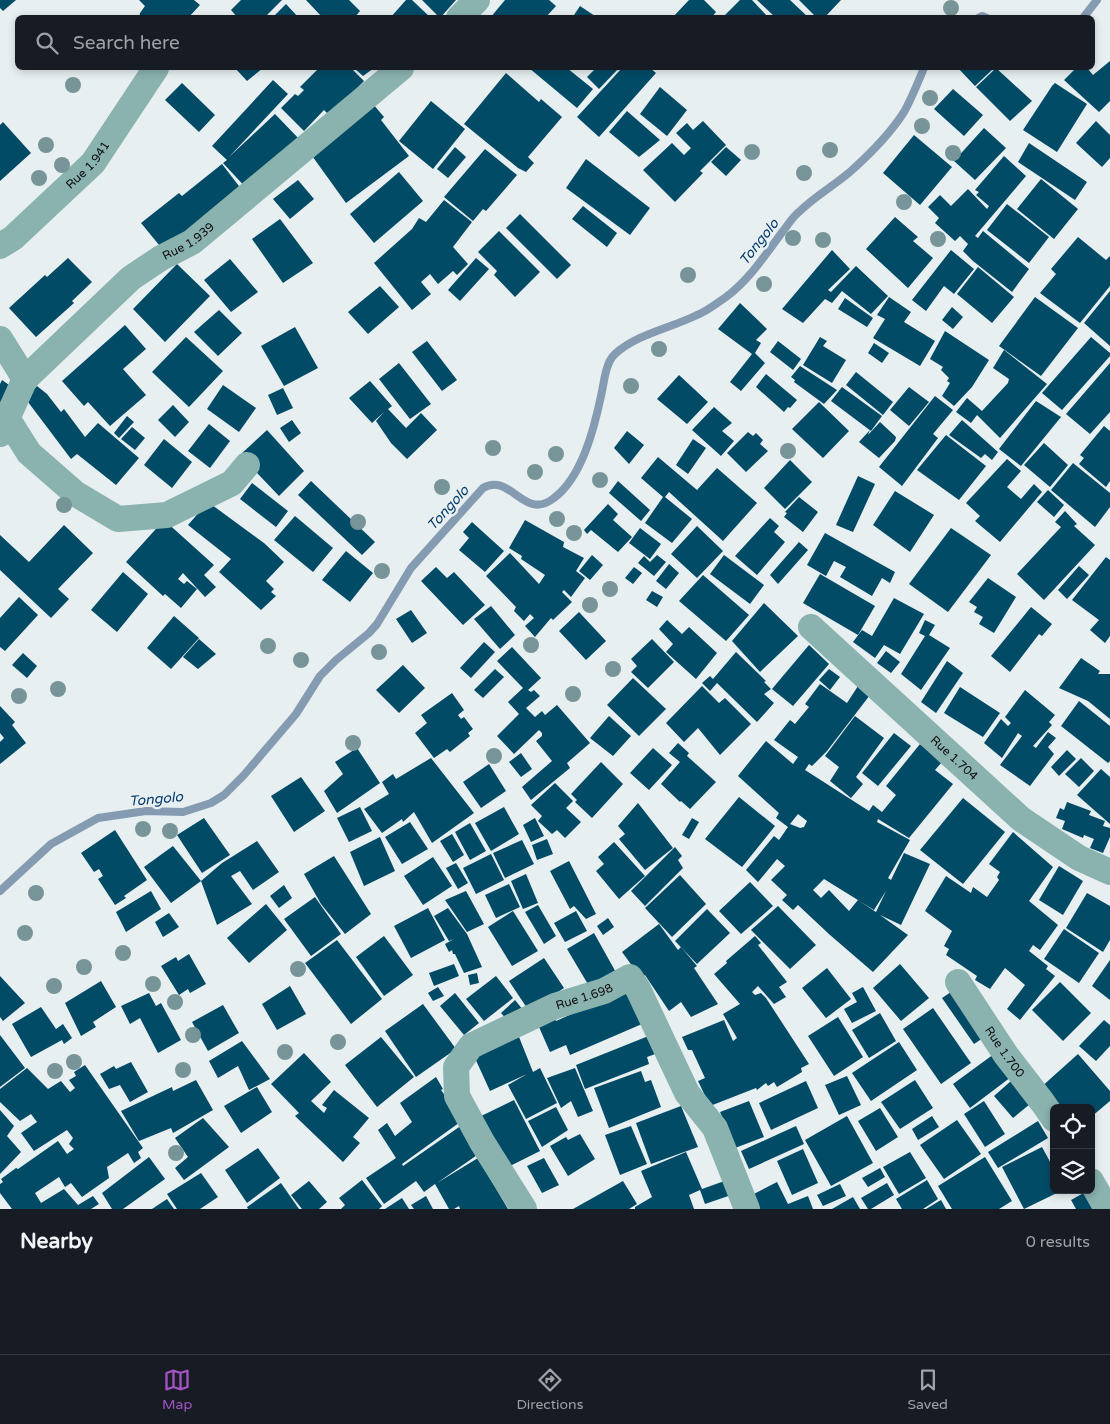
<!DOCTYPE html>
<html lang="en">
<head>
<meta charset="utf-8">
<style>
  :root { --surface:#171b24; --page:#242831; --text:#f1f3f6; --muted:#9ea1a6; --line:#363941; --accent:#a253c4 }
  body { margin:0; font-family:"Varela Round",sans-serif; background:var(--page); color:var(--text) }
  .controls { position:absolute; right:15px; bottom:15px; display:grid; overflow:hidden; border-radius:8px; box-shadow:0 2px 8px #0003 }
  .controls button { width:45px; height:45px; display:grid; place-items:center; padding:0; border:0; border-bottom:1px solid var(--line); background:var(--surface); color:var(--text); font:25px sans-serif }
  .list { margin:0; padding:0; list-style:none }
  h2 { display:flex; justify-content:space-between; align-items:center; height:65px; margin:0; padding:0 20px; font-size:21px }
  h2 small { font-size:16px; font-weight:400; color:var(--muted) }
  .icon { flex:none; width:28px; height:28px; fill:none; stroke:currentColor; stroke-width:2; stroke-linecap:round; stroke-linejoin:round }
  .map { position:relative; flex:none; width:1110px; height:1209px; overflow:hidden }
  .search { position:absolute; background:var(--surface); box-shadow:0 2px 8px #0003; left:15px; right:15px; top:15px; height:55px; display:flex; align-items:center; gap:12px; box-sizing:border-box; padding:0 18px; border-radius:8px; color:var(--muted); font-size:19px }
  .sheet { height:145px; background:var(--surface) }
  nav { display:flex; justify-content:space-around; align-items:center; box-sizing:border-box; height:70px; border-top:1px solid var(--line); background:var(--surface); font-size:14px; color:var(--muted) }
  nav a { display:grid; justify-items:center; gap:2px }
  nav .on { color:var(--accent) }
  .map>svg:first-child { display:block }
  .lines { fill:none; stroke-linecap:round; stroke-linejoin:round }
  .stream { stroke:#849bb2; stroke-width:8 }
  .building { fill:#024b66; fill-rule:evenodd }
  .minor { stroke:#8ab2ae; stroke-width:26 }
  .tree { fill:#779498 }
  .labels { text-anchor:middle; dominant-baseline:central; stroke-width:5; stroke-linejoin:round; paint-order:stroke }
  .street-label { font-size:12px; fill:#0b0e0e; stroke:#e7eff0 }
  .water-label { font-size:14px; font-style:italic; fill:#00396a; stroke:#e7eff0 }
</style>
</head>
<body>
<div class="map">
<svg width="1110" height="1209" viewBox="0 0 1110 1209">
  <rect width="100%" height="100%" fill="#e7eff0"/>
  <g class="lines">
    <g class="stream">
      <polyline points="978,18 982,16 987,18"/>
      <polyline points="1083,18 1097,0"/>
      <path d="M0,891l51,-47 47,-26 48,-7 37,1 28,-9 13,-8 20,-20 52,-61 24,-38 16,-16 33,-27 8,-9 34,-56 72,-80c28,-16 41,34 71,10 28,-21 40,-69 47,-102 3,-12 4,-33 14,-42 22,-20 56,-26 82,-39 10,-4 20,-12 29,-18 23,-17 40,-43 57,-66 5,-6 10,-15 17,-20 15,-15 35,-26 51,-40 19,-17 39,-37 53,-59 8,-14 14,-30 20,-44"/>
    </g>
  </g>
  <g class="building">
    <polygon points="0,0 16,0 3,11 0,8"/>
    <polygon points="139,0 194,0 200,5 188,18 139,18 140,13 145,6"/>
    <polygon points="241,0 282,0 264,18 238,18 231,10"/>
    <polygon points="306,0 349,0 360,11 354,18 323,18"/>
    <polygon points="406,0 412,0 431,18 390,18"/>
    <polygon points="422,0 456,0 440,18"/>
    <polygon points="505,0 549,0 556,6 545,18 490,18"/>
    <polygon points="689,0 704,0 716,12 711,18 672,18"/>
    <polygon points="740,0 752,0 767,16 765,18 728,18 725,15"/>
    <polygon points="757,0 790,0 809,18 776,18"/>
    <polygon points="799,0 841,0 824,18 817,18"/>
    <polygon points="286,4 299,18 272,18"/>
    <polygon points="580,6 598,18 572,18"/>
    <polygon points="1110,61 1110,101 1099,112 1064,80 1076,68 1087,68 1093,75"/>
    <polygon points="235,68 263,68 247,81"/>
    <polygon points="319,68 351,68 364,81 330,116 324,110 304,131 281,108 295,94 298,96 304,90 300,87"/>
    <polygon points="354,68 374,68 363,76"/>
    <polygon points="529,68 567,68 593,89 577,108"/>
    <polygon points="596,68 619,68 599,89 587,77"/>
    <polygon points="622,68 650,68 656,73 599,137 577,117"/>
    <polygon points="958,68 994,68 975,86"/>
    <polygon points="996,68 1032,101 1010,121 976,87"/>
    <polygon points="506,73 539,102 541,99 562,117 528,157 534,163 526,172 518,168 464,124"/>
    <polygon points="273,80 288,94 229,157 275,114 301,141 249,191 223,163 227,160 212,146"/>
    <polygon points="182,83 215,115 199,132 165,100"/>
    <polygon points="1055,83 1087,104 1057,152 1023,130 1052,86"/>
    <polygon points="660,87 687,110 667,136 640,114"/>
    <polygon points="953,89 983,115 964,136 934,109"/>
    <polygon points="431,101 465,129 433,169 399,141"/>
    <polygon points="373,104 384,117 381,120 409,156 346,203 310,153"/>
    <polygon points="627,111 660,140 639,157 609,132"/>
    <polygon points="703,121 726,145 700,171 703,173 675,202 643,170 672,143 684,155 691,148 676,133 687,123 693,130"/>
    <polygon points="1096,121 1110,135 1110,158 1102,167 1076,143"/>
    <polygon points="3,122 31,153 0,181 0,125"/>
    <polygon points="984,128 1006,148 975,180 954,161"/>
    <polygon points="914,135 952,167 920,205 883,173"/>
    <polygon points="1029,143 1087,182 1075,200 1018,162"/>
    <polygon points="455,147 466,157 448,178 437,169"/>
    <polygon points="726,147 741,160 726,176 711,162"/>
    <polygon points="485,149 517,175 486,211 483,209 473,221 444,197"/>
    <polygon points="1004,156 1026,176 975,236 978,238 983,231 1029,269 1012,292 973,261 963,251 968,244 960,236 955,241 935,223 939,218 928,207 940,195 951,206 968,189 987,209 989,206 976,195 979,192 975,190"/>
    <polygon points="586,159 650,208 630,235 566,188"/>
    <polygon points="222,164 242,190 164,251 141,223 179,193 182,196"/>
    <polygon points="399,172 423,201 374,243 350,214"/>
    <polygon points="1041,179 1078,209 1054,239 1017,209"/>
    <polygon points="298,180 314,199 290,219 273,199"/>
    <polygon points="444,200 472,222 453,247 468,264 457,275 453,271 438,284 430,274 421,282 431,294 412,310 374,263 412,229 419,218 426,222"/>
    <polygon points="1007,204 1049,237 1029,263 987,230"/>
    <polygon points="583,206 617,233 607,247 572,219"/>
    <polygon points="520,214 571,265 557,279 506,228"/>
    <polygon points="895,217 918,237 913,241 933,258 908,288 866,249"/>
    <polygon points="280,219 313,263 283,283 252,239"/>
    <polygon points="499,231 540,272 515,297 494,275 497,271 478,252"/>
    <polygon points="1078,237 1106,260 1110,256 1110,286 1080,323 1040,293 1056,274 1051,269"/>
    <polygon points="832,250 850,269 828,290 831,292 856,266 888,296 871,314 842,291 832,303 825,299 803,323 782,309"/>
    <polygon points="951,250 974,269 954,294 944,286 926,311 912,300"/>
    <polygon points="68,258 92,282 72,301 74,303 36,337 9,308 45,275 47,277"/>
    <polygon points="476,258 489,269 460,301 448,290"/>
    <polygon points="230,259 258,292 231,312 204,280"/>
    <polygon points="177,264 210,296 165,342 133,309"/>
    <polygon points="978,267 1014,297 992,323 957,294"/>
    <polygon points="380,286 399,307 368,334 348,312"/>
    <polygon points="1110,291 1110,346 1084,323"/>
    <polygon points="889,297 911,312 904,322 935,341 920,366 873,338 885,319 877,315"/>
    <polygon points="1035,297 1078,328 1041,376 999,346"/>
    <polygon points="845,298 873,318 867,327 838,309"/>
    <polygon points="740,303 767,329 756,340 761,343 755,353 765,363 741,391 730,382 752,354 718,329"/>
    <polygon points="952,307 963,317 953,329 942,320"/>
    <polygon points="219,310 242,333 218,356 194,332"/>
    <polygon points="125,325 146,349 123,369 146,395 110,426 88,402 84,406 62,381"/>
    <polygon points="295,327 318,368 284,386 261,346"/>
    <polygon points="945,331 989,360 972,387 954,406 942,396 950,383 947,381 949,378 941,370 943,367 930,359"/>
    <polygon points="186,337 223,371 189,407 152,372"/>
    <polygon points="820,337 827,341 823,346 846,360 832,383 803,365"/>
    <polygon points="1091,337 1110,353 1110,356 1062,410 1042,393"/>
    <polygon points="427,341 457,380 442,391 412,352"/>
    <polygon points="778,341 801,359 793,370 770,352"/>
    <polygon points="874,343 889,353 882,363 868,353"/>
    <polygon points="1004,350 1047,384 1000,438 977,415 971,423 956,412 967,398 982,411 1008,383 1009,379 993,368"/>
    <polygon points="399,363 431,404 410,419 379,379"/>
    <polygon points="1110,363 1110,412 1090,434 1066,414"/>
    <polygon points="800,366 837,390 824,404 794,382 795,380 791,377"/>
    <polygon points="856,372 893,402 883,415 846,385"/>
    <polygon points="766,374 797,400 790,408 788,407 784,412 756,387"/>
    <polygon points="679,375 708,402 687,424 657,399"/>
    <polygon points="2,380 12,387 0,406 0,384"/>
    <polygon points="370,381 392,406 388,409 406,428 421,413 437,430 407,459 391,443 376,421 384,412 372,423 349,398"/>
    <polygon points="223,385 256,408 239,432 207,409"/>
    <polygon points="37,386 47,394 61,412 64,409 85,437 98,423 139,458 116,485 77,454 71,459 25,398"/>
    <polygon points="842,387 882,416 871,431 831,401"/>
    <polygon points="909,387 929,402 909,426 890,410"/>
    <polygon points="283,388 293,408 277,415 268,395"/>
    <polygon points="935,396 953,410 933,434 938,438 902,486 879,467"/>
    <polygon points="1036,401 1061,417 1021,466 999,449"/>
    <polygon points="819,402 849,431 823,458 792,429"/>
    <polygon points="173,405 189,422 175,437 158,420"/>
    <polygon points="714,407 732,423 722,431 734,441 721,456 692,430"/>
    <polygon points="127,416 134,422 119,438 114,433"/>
    <polygon points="292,420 301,433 289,442 280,428"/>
    <polygon points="962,420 998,452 992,460 985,454 981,458 949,435"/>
    <polygon points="880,422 896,437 895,441 879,458 859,442 870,430 868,435"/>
    <polygon points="209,424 230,441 210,468 188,451"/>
    <polygon points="1104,426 1110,431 1110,481 1106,487 1079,464 1084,458 1080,455"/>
    <polygon points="132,427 145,438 135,450 121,439"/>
    <polygon points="267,430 304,471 279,496 240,455"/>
    <polygon points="627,431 644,445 629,464 614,448"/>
    <polygon points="748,432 753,436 756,433 763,440 760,444 768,451 746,472 727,453"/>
    <polygon points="946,435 986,466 959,500 917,470"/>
    <polygon points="164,439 192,462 172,488 144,465"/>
    <polygon points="693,439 706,448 688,474 676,465"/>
    <polygon points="1044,443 1068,465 1050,487 1024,465"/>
    <polygon points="658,457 697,490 717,468 757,503 723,541 669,492 665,497 692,519 672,543 645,523 663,497 641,478"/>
    <polygon points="1007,459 1021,471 1007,487 1021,499 1034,484 1042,492 1000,542 975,521 980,516 966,503"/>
    <polygon points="790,460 812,482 785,509 764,488"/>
    <polygon points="1073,463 1110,493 1110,507 1095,527 1051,490"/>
    <polygon points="858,476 875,484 853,532 836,525"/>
    <polygon points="311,481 375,542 362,555 298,495"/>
    <polygon points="618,481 650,510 641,521 609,493"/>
    <polygon points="252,483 288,511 276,527 240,499"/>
    <polygon points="1048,490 1064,505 1054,517 1037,502"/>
    <polygon points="895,491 934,515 910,552 873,525"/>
    <polygon points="799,497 818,512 803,532 784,517 787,513 785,512"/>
    <polygon points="208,502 264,543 284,562 266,581 274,589 271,592 276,596 261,610 219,572 231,559 188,525"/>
    <polygon points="608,504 618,514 613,520 632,537 618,552 591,530 587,534 584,530"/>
    <polygon points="1065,511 1077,524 1074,526 1095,545 1044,600 1017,574 1061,527 1055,522"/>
    <polygon points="295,516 333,548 313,572 274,540"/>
    <polygon points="770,518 779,526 774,532 785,542 757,575 735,556"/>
    <polygon points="164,520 214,565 204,575 216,587 205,597 183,573 178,579 184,584 187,581 197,589 181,608 165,594 163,596 126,562"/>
    <polygon points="525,520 564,542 563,547 584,558 576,571 585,578 571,597 564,590 562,592 572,602 553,620 551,618 535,637 525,626 534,618 530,614 524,621 514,611 516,607 486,576 510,553 539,584 545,575 521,559 522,556 509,548"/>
    <polygon points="472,522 504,551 485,572 459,550 469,538 463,532"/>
    <polygon points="64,525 93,553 58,589 69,599 51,618 0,570 0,535 29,562"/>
    <polygon points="697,526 723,551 697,578 671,554"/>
    <polygon points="640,528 661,544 650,559 629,543"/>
    <polygon points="951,528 991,555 948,612 909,584"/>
    <polygon points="825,533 895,572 890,583 882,578 872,596 840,577 846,567 834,561 826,576 807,565"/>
    <polygon points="799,542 808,550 778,584 770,575"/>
    <polygon points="346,551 373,573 350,602 322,580"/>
    <polygon points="592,555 603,565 590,580 579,571"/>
    <polygon points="657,555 666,562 654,576 638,563 644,556 650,562"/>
    <polygon points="724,555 764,585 750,604 710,574"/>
    <polygon points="1106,557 1110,560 1110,636 1105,643 1090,630 1099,620 1072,600"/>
    <polygon points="669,564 679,573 666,589 656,581"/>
    <polygon points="1079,566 1089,575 1067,599 1058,590"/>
    <polygon points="436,567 447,578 454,572 485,605 463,625 421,581"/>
    <polygon points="634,567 642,573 633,584 625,578"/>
    <polygon points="123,572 148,594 117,632 91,610"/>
    <polygon points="820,574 875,606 858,635 803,603"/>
    <polygon points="703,575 749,615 726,641 679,601"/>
    <polygon points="988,578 1016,597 994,633 979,624 983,617 974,612 977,607 969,602"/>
    <polygon points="652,591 663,597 657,607 646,600"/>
    <polygon points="19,597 38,615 5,651 0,647 0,618"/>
    <polygon points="894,598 924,614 900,654 884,645 875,658 853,642 862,630 872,636"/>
    <polygon points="764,603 798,636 760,672 732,641"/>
    <polygon points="491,606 515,635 500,649 474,619"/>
    <polygon points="1031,607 1052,624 1042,636 1039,634 1010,672 991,656"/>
    <polygon points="411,610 427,633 412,643 396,619"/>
    <polygon points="579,612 606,641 586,660 559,631"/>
    <polygon points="174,616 199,638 171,669 147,648"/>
    <polygon points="667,620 682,634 689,627 717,653 696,679 666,652 673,644 659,629"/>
    <polygon points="925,620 935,625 929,635 950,648 921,690 901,674 925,636 919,633"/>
    <polygon points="199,639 216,654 198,669 183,657"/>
    <polygon points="652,639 674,662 648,688 631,672 637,666 631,659"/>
    <polygon points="484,642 495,652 471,678 460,668"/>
    <polygon points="809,645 829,664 793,706 772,689"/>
    <polygon points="512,647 541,678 528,690 531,692 534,690 540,696 526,708 535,717 542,711 545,715 557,705 590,743 567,763 570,768 531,800 522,787 552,761 536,741 542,736 542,733 539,730 514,754 497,736 519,714 508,702 523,688 497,661"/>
    <polygon points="886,651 900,662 891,673 877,663"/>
    <polygon points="736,652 766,681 764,682 771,689 764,694 774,703 757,722 717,683 710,691 702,683 710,676 713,679"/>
    <polygon points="23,653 37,666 27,678 12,665"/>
    <polygon points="1081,658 1100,671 1098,674 1110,674 1110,719 1088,701 1059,688"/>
    <polygon points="947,661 963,673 936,713 921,702"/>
    <polygon points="403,665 425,688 399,713 376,690"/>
    <polygon points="495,669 504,677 483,698 474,690"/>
    <polygon points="829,669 840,677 830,690 819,680"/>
    <polygon points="633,678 666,709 639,736 607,705"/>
    <path d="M820,684l27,19 11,-17 12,9 -43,56 -15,15 -3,-2 -4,6 64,41 4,-6 9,7 14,-17 -10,-9 34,-42 22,18 -7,8 18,14 -44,54 -31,-19 -1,3 33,18 -22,38 3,2 13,-27 26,11 -29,61 -21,-10 28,20 -35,37 -43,-37 -32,-30 -5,5 -11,-10 5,-5 -16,-15 14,-14 -8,-7 -19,23 -12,-12 28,-34 5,4 9,-13 -12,-9 3,-5 -41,-37 28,-35 27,23 5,-7 -24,-17 16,-20 5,4 14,-17 -4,-3zM798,814l9,7 -3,6 -4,1 -10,-4zM824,879l50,31 12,-19 -10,21 -18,-12 -9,11 -20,-21 -8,8 -8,-8z"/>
    <polygon points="702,686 719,703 725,698 751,724 720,755 698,728 684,742 666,723"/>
    <polygon points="960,687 1000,713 983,737 944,713"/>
    <polygon points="1025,690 1055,715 1049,722 1052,725 1033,746 1036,748 1048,732 1056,738 1048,747 1054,754 1030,786 1000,765 1022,736 1018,733 1002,758 984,743 1001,719 1008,726 1011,723 1005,717"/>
    <polygon points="452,693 464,710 458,715 461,719 464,717 473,729 468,733 470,736 450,752 447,749 434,758 415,733 427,723 421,715"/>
    <polygon points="1079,701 1110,726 1110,761 1108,763 1061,726"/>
    <polygon points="0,706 15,722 12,725 26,743 0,764 0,742 4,738 0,733"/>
    <polygon points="609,716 631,736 613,756 590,738"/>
    <polygon points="855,716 884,738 856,777 863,784 851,798 830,781 839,767 825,756"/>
    <polygon points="894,733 911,746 878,786 862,773"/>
    <polygon points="678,743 689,753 687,756 716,782 690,809 681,801 680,802 661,784 680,762 669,753"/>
    <polygon points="357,748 380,783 337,813 324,791 343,774 335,762"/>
    <polygon points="653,748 672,765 649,790 630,773"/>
    <polygon points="1067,750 1076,759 1059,776 1051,767"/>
    <polygon points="521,753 532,769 521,777 509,762"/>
    <polygon points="431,758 474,813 432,843 414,812 403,822 402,819 382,833 364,809 389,794 382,782 393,774 396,779"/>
    <polygon points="1081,758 1094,771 1079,787 1065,774"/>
    <polygon points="601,762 623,784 592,818 575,802 577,800 571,794"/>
    <polygon points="489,764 506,791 481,808 463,782"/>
    <polygon points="1101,769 1110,777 1110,824 1077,795"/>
    <polygon points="301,777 325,811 294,832 271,796"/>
    <polygon points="555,783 573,801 566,808 581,822 565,838 557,830 552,834 538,821 542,816 531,805"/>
    <polygon points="739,797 775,826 742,867 705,839"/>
    <polygon points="963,798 1005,832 963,884 920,850"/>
    <polygon points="1067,802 1091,811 1089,815 1105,821 1103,826 1110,828 1110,837 1103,853 1090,848 1094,839 1084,835 1083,838 1062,829 1065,821 1056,818 1060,808 1064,810"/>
    <polygon points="638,803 673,848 645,870 619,839 625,834 618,826"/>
    <polygon points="360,807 372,831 349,842 337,818"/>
    <polygon points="504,807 519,834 491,851 475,823"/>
    <polygon points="204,818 230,855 202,873 177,835"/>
    <polygon points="535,818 544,836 531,842 523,825"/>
    <polygon points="692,818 699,822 689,839 682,835"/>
    <polygon points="410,822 428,849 402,864 385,837"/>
    <polygon points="470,823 486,851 470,860 455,832"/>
    <polygon points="115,830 147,880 124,896 126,898 115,905 98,879 103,876 99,869 94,872 81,853"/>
    <polygon points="1013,832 1053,867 1029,901 1058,925 1040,950 1033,945 1029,951 1048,966 1046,969 1055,976 1020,1020 1007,1009 1025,985 1005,968 990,989 975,980 977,976 946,955 949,949 944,946 952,931 925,911 946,876 971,893 973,887 987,897 999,880 997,877 1000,872 989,864"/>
    <polygon points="452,834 464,855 453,862 440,841"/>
    <polygon points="380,837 395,871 364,886 350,852"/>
    <polygon points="547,839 553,854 537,860 532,845"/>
    <polygon points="522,840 534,864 505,878 493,853"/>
    <polygon points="257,841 279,872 253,890 240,871 231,876 252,904 217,925 201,881 222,863"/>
    <polygon points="614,842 645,876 619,899 596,871 604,864 598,857"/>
    <polygon points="173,846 201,881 171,903 144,867"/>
    <polygon points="675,847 682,856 678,860 683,868 645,906 631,891"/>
    <polygon points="491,854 504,880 476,894 463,868"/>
    <polygon points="334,856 371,914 345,934 321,904 304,874"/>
    <polygon points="433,857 452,886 423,905 404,876"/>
    <polygon points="569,861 596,914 586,919 574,906 570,909 550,871"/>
    <polygon points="456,863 468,883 458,889 446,868"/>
    <polygon points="1059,866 1083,881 1063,915 1039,900"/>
    <polygon points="526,874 538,903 523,909 511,881"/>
    <polygon points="680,875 706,904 672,937 645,908"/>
    <polygon points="750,882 773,906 741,934 719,911"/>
    <polygon points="509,884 520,907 496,918 485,895"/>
    <polygon points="284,885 292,898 279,908 270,896"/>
    <polygon points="151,891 161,909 126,932 116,912"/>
    <polygon points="466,891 484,924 467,932 445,900"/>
    <polygon points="1087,893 1110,906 1110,940 1103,952 1066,928"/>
    <polygon points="315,897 341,934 311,956 284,919"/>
    <polygon points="266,904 287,930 249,963 227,938"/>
    <polygon points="538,905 556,936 544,944 525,912"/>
    <polygon points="778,906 816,945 790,969 751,930"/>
    <polygon points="428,908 445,940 411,958 394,926"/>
    <polygon points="448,908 467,934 482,967 464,973 455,954 453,954 452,950 449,952 445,944 454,939 449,941 434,916"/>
    <polygon points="707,909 730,933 697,964 675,941"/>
    <polygon points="513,911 538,951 512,966 488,927"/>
    <polygon points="576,911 587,931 565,942 554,923"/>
    <polygon points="169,913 179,927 163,937 155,922"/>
    <polygon points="608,918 614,927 603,935 597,926"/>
    <polygon points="659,924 678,950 681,947 697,966 694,968 718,1004 691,1017 681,1002 669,1011 645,975 641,978 622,952"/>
    <polygon points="1064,929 1099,953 1079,983 1044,959"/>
    <polygon points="594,933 618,976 592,991 567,949"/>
    <polygon points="384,936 413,975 384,996 356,957"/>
    <polygon points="755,936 761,943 758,945 787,982 779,987 786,997 774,1004 758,986 752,992 755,995 761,993 766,998 809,1064 801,1068 802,1072 777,1087 774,1082 768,1086 766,1083 757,1090 756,1088 710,1106 698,1081 705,1078 692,1050 688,1050 682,1037 724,1020 733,1041 737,1038 723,1014 740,1004 714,974 727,963 726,961"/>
    <polygon points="337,940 382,999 351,1024 305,963"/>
    <polygon points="189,954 206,984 190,993 188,989 179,995 161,966 176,957 178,961"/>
    <polygon points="544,958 564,988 529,1011 509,981"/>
    <polygon points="1110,960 1110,1000 1092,986"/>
    <polygon points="454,964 459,976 434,986 429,973"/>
    <polygon points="900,964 929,998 901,1021 873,988"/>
    <polygon points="827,968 851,999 826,1018 802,988"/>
    <polygon points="477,973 479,983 470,985 468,975"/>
    <polygon points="0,976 25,1003 3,1021 0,1017"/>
    <polygon points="496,976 513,998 484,1021 466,999"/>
    <polygon points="101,981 116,1007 93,1022 96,1027 81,1036 65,1003"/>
    <polygon points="1060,982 1091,1013 1063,1041 1032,1010"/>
    <polygon points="290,986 306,1014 277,1030 262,1004"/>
    <polygon points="438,987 444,996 433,1001 428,993"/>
    <polygon points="863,987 876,1011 852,1023 844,1009 857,1002 852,993"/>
    <polygon points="626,990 642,1024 570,1055 566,1045 550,1052 535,1018 551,1011 556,1021"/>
    <polygon points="954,990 986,1036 974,1044 942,998"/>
    <polygon points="149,993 156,1006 161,1003 181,1040 158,1053 140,1018 130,1024 121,1006"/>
    <polygon points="455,993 479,1023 464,1035 440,1006"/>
    <polygon points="515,1000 523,1010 509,1022 501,1013"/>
    <polygon points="423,1004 456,1049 416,1077 385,1031"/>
    <polygon points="223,1005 239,1033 208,1051 192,1022"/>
    <polygon points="41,1007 56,1029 63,1024 72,1038 64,1044 62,1040 31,1057 12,1024"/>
    <polygon points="933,1008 971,1063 941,1084 903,1029"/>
    <polygon points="880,1013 896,1041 869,1058 852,1030"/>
    <polygon points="838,1017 863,1057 834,1076 808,1036"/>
    <polygon points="1104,1020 1110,1025 1110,1046 1096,1061 1079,1046"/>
    <polygon points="0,1035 25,1068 0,1087"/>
    <polygon points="651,1035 658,1053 647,1057 649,1064 585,1089 576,1065"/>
    <polygon points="381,1037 414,1077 377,1107 345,1065"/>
    <polygon points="519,1037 533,1072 540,1068 557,1103 526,1119 508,1085 527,1074 490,1091 474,1056"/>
    <polygon points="242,1041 270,1079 249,1090 238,1066 218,1078 209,1061"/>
    <polygon points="899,1042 917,1070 871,1101 852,1073"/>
    <polygon points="304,1053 331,1082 311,1101 324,1113 327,1108 322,1105 334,1090 369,1118 353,1137 360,1143 343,1162 295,1116 299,1113 271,1084"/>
    <polygon points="994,1054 1011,1077 970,1108 953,1084"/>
    <polygon points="1078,1054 1110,1091 1110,1101 1091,1117 1091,1108 1055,1108 1039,1089"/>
    <polygon points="131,1062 148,1092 130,1102 120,1085 109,1089 100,1074 114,1066 116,1069"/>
    <polygon points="85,1065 143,1148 138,1152 141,1158 134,1163 128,1153 107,1167 109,1178 82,1197 71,1183 65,1187 59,1177 35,1193 41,1203 64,1189 78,1205 93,1196 99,1204 91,1209 12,1209 0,1193 0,1184 3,1182 1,1179 16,1168 18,1169 58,1141 67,1154 74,1149 69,1144 73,1138 67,1130 34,1151 21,1133 37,1122 31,1114 20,1121 0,1102 0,1089 27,1068 48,1089 61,1081 70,1092 75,1088 69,1080 76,1076 74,1072"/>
    <polygon points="575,1068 593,1111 578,1117 571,1101 561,1108 547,1078"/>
    <polygon points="641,1071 645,1082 651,1080 661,1107 609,1128 594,1088"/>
    <polygon points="847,1076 861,1105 839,1115 825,1085"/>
    <polygon points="436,1077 443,1089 441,1090 463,1120 402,1164 403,1166 462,1125 480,1153 437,1183 478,1158 508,1209 460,1209 459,1206 454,1209 449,1209 435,1184 424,1192 416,1181 384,1204 366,1178 396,1158 378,1130 387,1123 395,1136 412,1122 400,1103"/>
    <polygon points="196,1080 213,1110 173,1133 171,1128 139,1141 121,1111 172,1087 173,1091"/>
    <polygon points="915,1080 933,1108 900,1129 881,1102"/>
    <polygon points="806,1081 818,1108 771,1130 759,1103"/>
    <polygon points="1011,1081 1030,1104 1013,1118 994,1096"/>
    <polygon points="257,1087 272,1112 241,1133 224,1106"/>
    <polygon points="514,1100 540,1151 504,1169 477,1118"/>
    <polygon points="749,1101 764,1137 735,1148 720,1112"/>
    <polygon points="984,1101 1005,1134 985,1147 964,1114"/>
    <polygon points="681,1106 698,1147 651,1164 636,1123"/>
    <polygon points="556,1107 568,1130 542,1147 528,1121"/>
    <polygon points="880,1108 898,1137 876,1151 858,1121"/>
    <polygon points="0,1110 14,1126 7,1136 21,1152 0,1174"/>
    <polygon points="847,1116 873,1163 831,1186 805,1140"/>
    <polygon points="932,1116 939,1127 918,1140 912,1129"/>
    <polygon points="203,1118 229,1147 184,1180 175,1168 188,1157 175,1138"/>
    <polygon points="957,1120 981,1154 944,1179 920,1145"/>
    <polygon points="1038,1121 1048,1138 998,1168 988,1152"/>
    <polygon points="631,1126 647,1164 620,1175 605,1135"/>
    <polygon points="796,1126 804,1144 749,1169 741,1151"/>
    <polygon points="580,1134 595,1159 568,1176 550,1146 566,1137 568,1140"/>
    <polygon points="1042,1147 1054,1169 1054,1190 1063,1190 1024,1209 1002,1167"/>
    <polygon points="258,1148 280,1178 247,1203 225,1170"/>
    <polygon points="803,1149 818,1183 792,1195 777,1161"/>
    <polygon points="686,1152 702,1189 730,1179 737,1193 705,1204 700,1190 689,1195 694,1209 635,1209 635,1207 652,1197 641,1171"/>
    <polygon points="910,1152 926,1178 899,1194 883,1167"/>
    <polygon points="149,1157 165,1179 123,1209 112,1209 102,1193"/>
    <polygon points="985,1157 1012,1201 999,1209 952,1209 938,1186"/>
    <polygon points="544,1158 559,1185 542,1193 527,1166"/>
    <polygon points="880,1168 885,1177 868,1187 862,1178"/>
    <polygon points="201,1173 218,1197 200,1209 177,1209 167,1194"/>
    <polygon points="362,1180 382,1206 379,1209 341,1209 345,1205 339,1198"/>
    <polygon points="927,1180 938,1199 923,1209 902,1209 896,1199"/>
    <polygon points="309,1181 327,1202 319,1209 302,1209 291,1195"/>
    <polygon points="623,1181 637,1204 629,1209 573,1209"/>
    <polygon points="777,1182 788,1204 808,1196 813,1209 757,1209 750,1196"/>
    <polygon points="281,1183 299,1209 248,1209 247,1207"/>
    <polygon points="887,1183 894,1195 871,1209 868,1209 861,1198"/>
    <polygon points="840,1184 846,1196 823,1206 817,1195"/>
    <polygon points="1089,1190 1110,1209 1076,1209 1071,1200"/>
    <polygon points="426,1196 433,1209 414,1209 411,1205"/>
    <polygon points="853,1197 860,1209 832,1209"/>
    <polygon points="402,1198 409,1209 385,1209"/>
    <polygon points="167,1199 174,1209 152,1209"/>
    <polygon points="941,1200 946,1209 926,1209"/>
  </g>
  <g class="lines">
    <g class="minor">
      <polyline points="459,18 477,0"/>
      <path id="s1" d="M0,246l13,-8 80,-75 63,-95"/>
      <polyline points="0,339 25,379"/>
      <polyline points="7,418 29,453 76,494 118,519 167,515 232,483 247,465"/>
      <path id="s2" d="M0,434l25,-55 106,-101 30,-20 31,-16 209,-174"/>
      <path id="s3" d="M811,627l210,192 58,39 31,14"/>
      <path id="s4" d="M958,982l48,73 37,48 11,16"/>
      <polyline points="1091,1181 1107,1209"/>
      <path id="s5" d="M524,1209l-42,-67 -25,-46 -1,-29 15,-21 84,-40 49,-15 26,-14 8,12 49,104 28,35 32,81"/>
    </g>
  </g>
  <g class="tree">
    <circle cx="951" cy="8" r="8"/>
    <circle cx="73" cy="85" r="8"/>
    <circle cx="930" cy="98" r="8"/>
    <circle cx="922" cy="126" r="8"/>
    <circle cx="46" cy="145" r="8"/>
    <circle cx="830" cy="150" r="8"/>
    <circle cx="752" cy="152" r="8"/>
    <circle cx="953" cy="153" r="8"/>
    <circle cx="62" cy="165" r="8"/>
    <circle cx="804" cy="173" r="8"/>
    <circle cx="39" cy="178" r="8"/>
    <circle cx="904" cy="202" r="8"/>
    <circle cx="793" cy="238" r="8"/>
    <circle cx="938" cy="239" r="8"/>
    <circle cx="823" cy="240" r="8"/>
    <circle cx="688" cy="275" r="8"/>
    <circle cx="764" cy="284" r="8"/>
    <circle cx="659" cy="349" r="8"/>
    <circle cx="631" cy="386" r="8"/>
    <circle cx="493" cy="448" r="8"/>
    <circle cx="788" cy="451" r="8"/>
    <circle cx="556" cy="454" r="8"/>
    <circle cx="535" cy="472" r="8"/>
    <circle cx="600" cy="480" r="8"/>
    <circle cx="442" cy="487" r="8"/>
    <circle cx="64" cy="505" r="8"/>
    <circle cx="557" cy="519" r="8"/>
    <circle cx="358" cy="522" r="8"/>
    <circle cx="574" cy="533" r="8"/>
    <circle cx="382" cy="571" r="8"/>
    <circle cx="610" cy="589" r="8"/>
    <circle cx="590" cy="605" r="8"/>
    <circle cx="531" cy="645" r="8"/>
    <circle cx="268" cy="646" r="8"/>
    <circle cx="379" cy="652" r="8"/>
    <circle cx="301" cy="660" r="8"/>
    <circle cx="613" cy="669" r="8"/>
    <circle cx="58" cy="689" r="8"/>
    <circle cx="573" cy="694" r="8"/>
    <circle cx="19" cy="696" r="8"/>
    <circle cx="353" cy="743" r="8"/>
    <circle cx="494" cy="756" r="8"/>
    <circle cx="143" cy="829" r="8"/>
    <circle cx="170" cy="831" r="8"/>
    <circle cx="36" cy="893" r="8"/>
    <circle cx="25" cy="933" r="8"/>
    <circle cx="123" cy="953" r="8"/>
    <circle cx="84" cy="967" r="8"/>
    <circle cx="298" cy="969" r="8"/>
    <circle cx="153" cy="984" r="8"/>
    <circle cx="54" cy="986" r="8"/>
    <circle cx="175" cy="1002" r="8"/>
    <circle cx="193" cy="1035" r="8"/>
    <circle cx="338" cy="1042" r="8"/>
    <circle cx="285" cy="1052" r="8"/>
    <circle cx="74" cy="1062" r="8"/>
    <circle cx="183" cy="1070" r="8"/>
    <circle cx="55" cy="1071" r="8"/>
    <circle cx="176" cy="1153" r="8"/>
  </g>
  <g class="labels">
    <g class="street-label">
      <text stroke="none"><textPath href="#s1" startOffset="120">Rue 1.941</textPath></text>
      <text stroke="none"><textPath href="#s2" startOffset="275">Rue 1.939</textPath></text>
      <text stroke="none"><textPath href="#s3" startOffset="194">Rue 1.704</textPath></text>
      <text stroke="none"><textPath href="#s5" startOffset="310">Rue 1.698</textPath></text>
      <text stroke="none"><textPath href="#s4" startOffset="84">Rue 1.700</textPath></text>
    </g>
    <g class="water-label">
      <text transform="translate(759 242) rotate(-52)">Tongolo</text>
      <text transform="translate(448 508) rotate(-48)">Tongolo</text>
      <text transform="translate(156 799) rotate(-5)">Tongolo</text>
    </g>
  </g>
</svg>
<div class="controls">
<button><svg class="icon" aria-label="locate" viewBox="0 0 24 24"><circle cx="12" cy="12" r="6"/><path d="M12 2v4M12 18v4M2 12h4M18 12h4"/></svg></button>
<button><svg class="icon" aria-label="layers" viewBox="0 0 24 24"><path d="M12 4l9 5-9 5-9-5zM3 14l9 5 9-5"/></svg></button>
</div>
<div class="search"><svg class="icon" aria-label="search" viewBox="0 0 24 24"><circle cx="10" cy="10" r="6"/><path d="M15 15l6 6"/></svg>Search here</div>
</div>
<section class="sheet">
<h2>Nearby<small>0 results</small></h2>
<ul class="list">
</ul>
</section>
<nav>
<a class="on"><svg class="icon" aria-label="map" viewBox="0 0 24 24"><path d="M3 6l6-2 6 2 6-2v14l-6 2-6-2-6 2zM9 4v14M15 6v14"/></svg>Map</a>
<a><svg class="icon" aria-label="directions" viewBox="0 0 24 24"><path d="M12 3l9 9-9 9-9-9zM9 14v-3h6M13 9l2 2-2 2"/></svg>Directions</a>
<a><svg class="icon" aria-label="saved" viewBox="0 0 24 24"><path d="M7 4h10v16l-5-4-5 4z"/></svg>Saved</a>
</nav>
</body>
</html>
